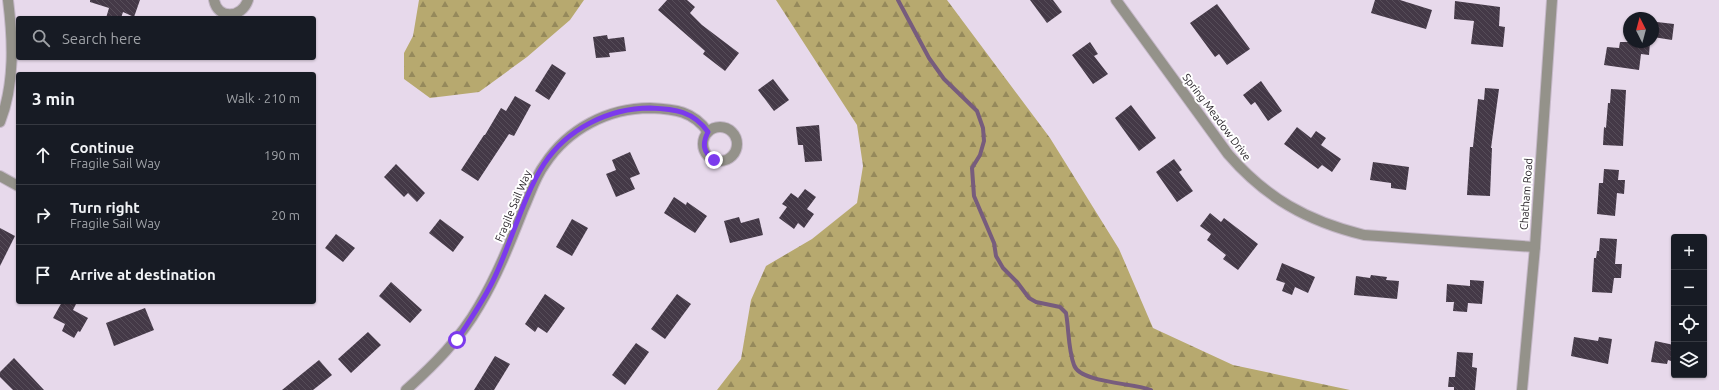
<!DOCTYPE html>
<html lang="en">
<head>
<meta charset="utf-8">
<style>
  :root { --surface:#171b24; --page:#20242c; --text:#f1f3f6; --muted:#9ea1a6; --line:#363941 }
  body { margin:0; font-family:Ubuntu,sans-serif; background:var(--page); color:var(--text) }
  .controls { position:absolute; right:12px; bottom:12px; display:grid; overflow:hidden; border-radius:4px; box-shadow:0 1px 3px #0004 }
  .controls button { width:36px; height:36px; display:grid; place-items:center; padding:0; border:0; border-bottom:1px solid var(--line); background:var(--surface); color:var(--text); font:20px sans-serif }
  .compass { position:absolute; left:1623px; top:12px; width:36px; height:36px; border-radius:50%; background:var(--surface); box-shadow:0 1px 3px #0004; rotate:354deg }
  .stop { position:absolute; width:12px; height:12px; margin:-9px; border:3px solid #7c3aed; border-radius:50%; background:#fff }
  .stop.end { background:#7c3aed; border-color:#fff; box-shadow:0 1px 4px #0008 }
  .list { margin:0; padding:0; list-style:none }
  h2 { display:flex; justify-content:space-between; align-items:center; height:52px; margin:0; padding:0 16px; font-size:17px }
  h2 small { font-size:13px; font-weight:400; color:var(--muted) }
  .list li { display:grid; grid-template-columns:26px 1fr auto; gap:12px; align-items:center; box-sizing:border-box; height:60px; padding:0 16px; border-top:1px solid var(--line) }
  .list b { display:block; font-size:15px; white-space:nowrap }
  .list p { margin:0; font-size:13px; white-space:nowrap; color:var(--muted) }
  .list em { font-size:13px; font-style:normal; color:var(--muted) }
  .icon { flex:none; width:22px; height:22px; fill:none; stroke:currentColor; stroke-width:2; stroke-linecap:round; stroke-linejoin:round }
  .map { position:relative; flex:none; width:1719px; height:390px; overflow:hidden }
  .search { position:absolute; background:var(--surface); box-shadow:0 1px 3px #0004; left:16px; top:16px; width:300px; height:44px; display:flex; align-items:center; gap:10px; box-sizing:border-box; padding:0 14px; border-radius:4px; color:var(--muted); font-size:15px }
  .panel { position:absolute; background:var(--surface); box-shadow:0 1px 3px #0004; left:16px; top:72px; width:300px; height:232px; border-radius:4px }
  .map>svg:first-child { display:block }
  .forest { fill:url(#forest-firs) }
  .lines { fill:none; stroke-linecap:round; stroke-linejoin:round }
  .stream { stroke:#775c7d; stroke-width:4 }
  .building { fill:url(#building-back-hatch) }
  .minor-casing { stroke:#c5b8c8; stroke-width:12 }
  .minor { stroke:#94928a; stroke-width:10 }
  .route { stroke:#7c3aed; stroke-width:5 }
  .labels { text-anchor:middle; dominant-baseline:central; stroke-width:4; stroke-linejoin:round; paint-order:stroke }
  .street-label { font-size:11px; fill:#29242a; stroke:#fff }
</style>
</head>
<body>
<div class="map">
<svg width="1719" height="390" viewBox="0 0 1719 390">
  <defs>
    <pattern id="forest-firs" width="22" height="20" patternUnits="userSpaceOnUse"><rect width="22" height="20" fill="#b7a96f"/><path d="M5 1l3.5 6h-7zM16 11l3.5 6h-7z" fill="#95895b"/></pattern>
    <pattern id="building-back-hatch" width="6" height="6" patternUnits="userSpaceOnUse"><rect width="6" height="6" fill="#443947"/><path d="M-1 5l2 2M0 0l6 6M5-1l2 2" fill="none" stroke="#564d59"/></pattern>
  </defs>
  <rect width="100%" height="100%" fill="#e7d9eb"/>
  <g class="forest">
    <polygon points="419,0 584,0 570,20 527,57 479,92 430,98 404,79 404,53 413,36"/>
    <polygon points="776,0 947,0 1050,138 1119,249 1153,328 1233,365 1350,390 717,390 741,359 751,300 766,266 812,239 857,203 863,166 857,125"/>
  </g>
  <g class="lines">
    <path class="stream" d="M898,0l31,58 15,21 33,32 6,17 1,13 -4,14 -8,13 2,28 20,47 2,13 7,12 14,14 12,16 7,4 24,5 6,6c3,17 2,36 8,52 6,18 60,18 77,25"/>
  </g>
  <g class="building">
    <polygon points="90,0 140,0 134,17 123,12 121,18 106,18 109,8 90,2"/>
    <polygon points="667,0 687,0 695,7 690,13 702,25 739,53 725,71 703,54 705,51 658,10"/>
    <polygon points="1030,0 1053,0 1062,12 1047,23"/>
    <polygon points="1375,0 1400,0 1432,10 1426,29 1371,13"/>
    <polygon points="1455,1 1500,7 1499,26 1505,27 1503,47 1471,44 1474,21 1454,19"/>
    <polygon points="1217,4 1250,49 1227,65 1219,54 1215,57 1190,23"/>
    <polygon points="1657,22 1674,24 1672,40 1653,37 1653,23 1657,23"/>
    <polygon points="607,35 608,39 624,37 626,51 609,53 610,57 596,58 593,37"/>
    <polygon points="1090,42 1098,54 1094,56 1108,74 1093,84 1072,55"/>
    <polygon points="1620,42 1650,42 1649,55 1641,54 1639,70 1604,65 1607,47 1619,48"/>
    <polygon points="552,64 566,73 549,100 535,91"/>
    <polygon points="773,79 789,100 774,111 758,90"/>
    <polygon points="1261,81 1282,111 1268,121 1255,102 1251,105 1243,95"/>
    <polygon points="1485,88 1499,89 1491,148 1492,148 1490,196 1467,195 1470,147 1473,147 1478,99 1484,100"/>
    <polygon points="1611,89 1626,90 1623,146 1603,145 1604,127 1606,128 1608,103 1610,103"/>
    <polygon points="515,96 531,105 514,136 509,134 478,181 461,170 484,135 485,135 501,108 506,111"/>
    <polygon points="1131,105 1156,138 1139,151 1115,118"/>
    <polygon points="819,125 822,161 805,162 803,145 798,145 796,127"/>
    <polygon points="1297,127 1311,138 1316,131 1326,138 1321,145 1341,159 1332,172 1322,165 1318,169 1284,144"/>
    <polygon points="630,152 640,174 630,178 635,189 616,197 606,174 616,170 612,160"/>
    <polygon points="1174,159 1182,170 1179,172 1193,191 1177,202 1156,172"/>
    <polygon points="1373,162 1409,167 1406,190 1391,188 1391,183 1370,180"/>
    <polygon points="396,164 425,193 417,202 408,193 404,197 384,177"/>
    <polygon points="1604,169 1619,170 1618,180 1625,180 1624,194 1617,193 1615,216 1597,214 1599,183 1603,183"/>
    <polygon points="805,189 816,197 807,209 814,214 804,228 798,223 794,229 779,218 787,207 782,204 791,193 798,198"/>
    <polygon points="674,197 686,205 687,202 707,216 695,233 664,213"/>
    <polygon points="1210,213 1221,222 1224,218 1258,244 1238,270 1223,259 1226,255 1207,240 1211,234 1200,226"/>
    <polygon points="739,217 741,223 759,218 763,235 730,243 724,221"/>
    <polygon points="440,219 464,237 453,252 429,233"/>
    <polygon points="572,219 588,228 572,256 556,247"/>
    <polygon points="0,228 15,236 0,266"/>
    <polygon points="336,234 355,248 343,262 325,248"/>
    <polygon points="1600,238 1617,239 1615,264 1622,264 1621,278 1614,278 1612,293 1592,292 1594,258 1596,258 1597,251 1599,251"/>
    <polygon points="1282,263 1315,277 1308,293 1295,287 1292,295 1282,291 1285,283 1276,280"/>
    <polygon points="1371,275 1387,277 1386,280 1399,281 1397,299 1354,295 1356,276 1370,278"/>
    <polygon points="1470,280 1484,281 1482,304 1468,303 1467,312 1453,311 1454,302 1446,302 1447,284 1470,286"/>
    <polygon points="391,282 422,310 410,323 379,296"/>
    <polygon points="545,294 565,308 547,333 538,327 535,332 525,324"/>
    <polygon points="677,294 691,304 665,339 651,329"/>
    <polygon points="62,302 77,302 73,310 88,318 80,332 78,331 74,338 62,331 65,324 53,318"/>
    <polygon points="145,308 154,330 114,346 106,323"/>
    <polygon points="368,332 381,345 351,373 338,359"/>
    <polygon points="1574,337 1598,341 1599,337 1612,339 1608,364 1571,356"/>
    <polygon points="1655,341 1674,345 1674,362 1668,360 1667,364 1651,362"/>
    <polygon points="636,343 649,352 625,385 612,375"/>
    <polygon points="1457,352 1473,353 1472,367 1477,368 1475,390 1454,390 1454,387 1448,387 1449,377 1455,377"/>
    <polygon points="495,356 510,364 494,390 474,390"/>
    <polygon points="14,358 44,390 13,390 0,377 0,372"/>
    <polygon points="319,360 332,375 313,390 282,390"/>
  </g>
  <g class="lines">
    <defs>
      <g id="minor">
        <path d="M214,0c4,20 28,18 34,0"/>
        <path d="M1116,0l112,154c38,44 79,67 136,81l171,12"/>
        <path d="M0,122c15,-38 13,-82 8,-122"/>
        <circle cx="720" cy="144" r="17"/>
        <polyline points="0,176 18,186"/>
        <path d="M406,390c28,-25 54,-51 73,-84 18,-30 31,-63 44,-96 7,-15 12,-33 22,-46 23,-35 63,-56 105,-56 25,1 43,3 58,24"/>
        <polyline points="1522,390 1535,247 1552,0"/>
      </g>
    </defs>
    <use href="#minor" class="minor-casing"/>
    <use href="#minor" class="minor"/>
  </g>
  <g class="lines">
    <path class="route" d="M457,340c14,-22 30,-44 40,-68 15,-33 28,-79 47,-108 23,-35 65,-56 106,-56 25,1 43,3 58,24 -6,12 -5,20 6,28"/>
  </g>
  <g class="labels">
    <g class="street-label">
      <text transform="translate(1217 117) rotate(53)">Spring Meadow Drive</text>
      <text transform="translate(1526 194) rotate(-86)">Chatham Road</text>
      <text transform="translate(513 206) rotate(-67)">Fragile Sail Way</text>
    </g>
  </g>
</svg>
<div class="controls">
<button>+</button>
<button>−</button>
<button><svg class="icon" aria-label="locate" viewBox="0 0 24 24"><circle cx="12" cy="12" r="6"/><path d="M12 2v4M12 18v4M2 12h4M18 12h4"/></svg></button>
<button><svg class="icon" aria-label="layers" viewBox="0 0 24 24"><path d="M12 4l9 5-9 5-9-5zM3 14l9 5 9-5"/></svg></button>
</div>
<svg class="compass" viewBox="-18 -18 36 36"><path d="M0-13l5 13h-10z" fill="#e53935"/><path d="M0 13l5-13h-10z" fill="#9ea1a6"/></svg>
<div class="stop" style="left:457px;top:340px"></div>
<div class="stop end" style="left:714px;top:160px"></div>
<div class="search"><svg class="icon" aria-label="search" viewBox="0 0 24 24"><circle cx="10" cy="10" r="6"/><path d="M15 15l6 6"/></svg>Search here</div>
<section class="panel">
<h2>3 min<small>Walk · 210 m</small></h2>
<ul class="list">
<li><svg class="icon" aria-label="ahead" viewBox="0 0 24 24"><path d="M12 20V5M6 11l6-6 6 6"/></svg><div><b>Continue</b><p>Fragile Sail Way</p></div><em>190 m</em></li>
<li><svg class="icon" aria-label="right" viewBox="0 0 24 24"><path d="M7 20v-9h11M14 6l5 5-5 5"/></svg><div><b>Turn right</b><p>Fragile Sail Way</p></div><em>20 m</em></li>
<li><svg class="icon" aria-label="arrive" viewBox="0 0 24 24"><path d="M6 21V4h12l-3 4 3 4H6"/></svg><div><b>Arrive at destination</b></div></li>
</ul>
</section>
</div>
</body>
</html>
